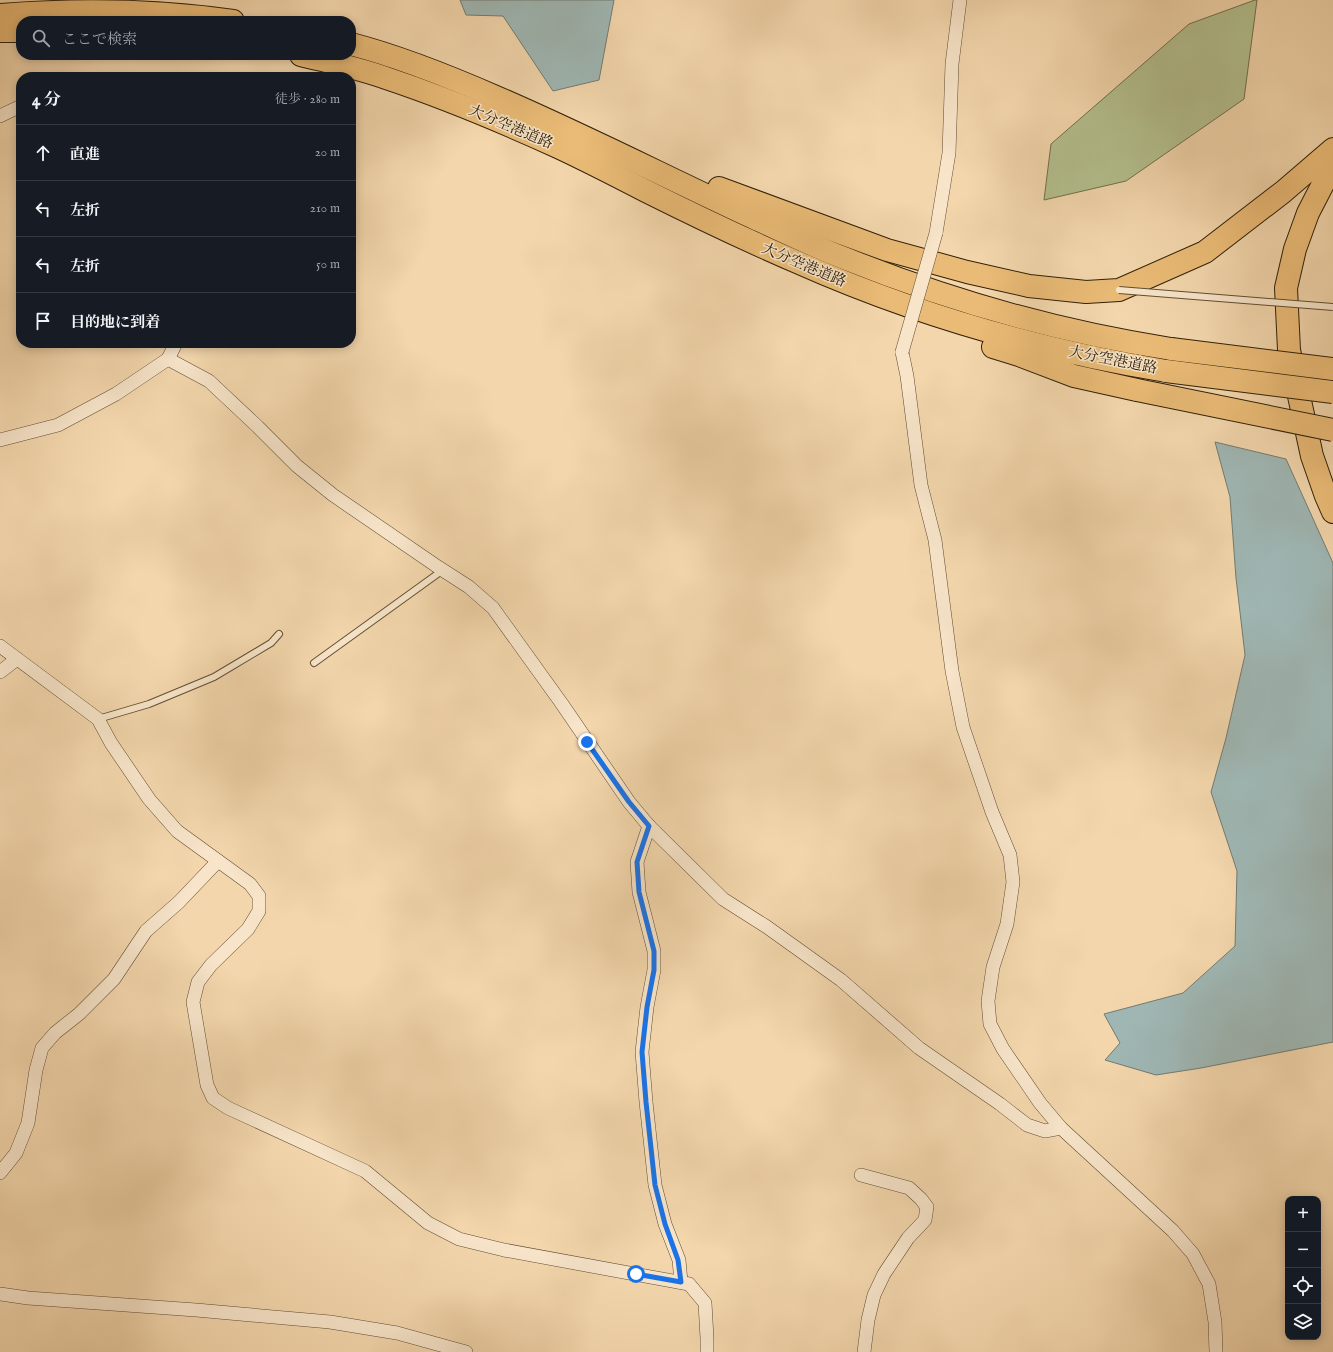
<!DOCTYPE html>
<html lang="ja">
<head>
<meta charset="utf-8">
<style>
  :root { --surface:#171b24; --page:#20242c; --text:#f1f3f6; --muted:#9ea1a6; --line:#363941 }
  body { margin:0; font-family:"IM FELL English","Noto Serif JP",serif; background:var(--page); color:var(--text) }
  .controls { position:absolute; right:12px; bottom:12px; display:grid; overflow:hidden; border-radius:8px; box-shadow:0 2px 10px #0003 }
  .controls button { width:36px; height:36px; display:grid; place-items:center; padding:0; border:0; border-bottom:1px solid var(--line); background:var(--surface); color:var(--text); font:20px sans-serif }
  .stop { position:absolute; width:12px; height:12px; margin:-9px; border:3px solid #1a73e8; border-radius:50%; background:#fff }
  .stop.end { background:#1a73e8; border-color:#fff; box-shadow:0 1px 4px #0008 }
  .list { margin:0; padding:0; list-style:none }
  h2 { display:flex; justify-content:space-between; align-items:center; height:52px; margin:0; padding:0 16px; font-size:17px }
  h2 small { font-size:13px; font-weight:400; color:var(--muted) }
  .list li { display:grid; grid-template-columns:26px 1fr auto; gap:12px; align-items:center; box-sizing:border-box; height:56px; padding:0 16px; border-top:1px solid var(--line) }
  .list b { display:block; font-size:15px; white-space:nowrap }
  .list em { font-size:13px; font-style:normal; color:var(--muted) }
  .icon { flex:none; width:22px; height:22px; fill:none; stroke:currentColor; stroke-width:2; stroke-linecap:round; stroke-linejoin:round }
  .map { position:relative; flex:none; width:1333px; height:1352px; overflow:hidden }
  .search { position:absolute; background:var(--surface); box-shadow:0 2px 10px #0003; left:16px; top:16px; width:340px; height:44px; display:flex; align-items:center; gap:10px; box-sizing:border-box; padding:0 14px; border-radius:16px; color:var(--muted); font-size:15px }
  .panel { position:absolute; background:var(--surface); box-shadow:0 2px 10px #0003; left:16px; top:72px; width:340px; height:276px; border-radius:16px }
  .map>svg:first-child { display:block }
  .green { fill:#b4bf8e; stroke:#72704c }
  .water { fill:#9fb7b4; stroke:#737b70 }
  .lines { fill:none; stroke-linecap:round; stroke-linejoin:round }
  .service-casing { stroke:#614e32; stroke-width:8 }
  .minor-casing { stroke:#614e32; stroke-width:14 }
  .motorway-casing { stroke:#302009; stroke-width:24 }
  .service { stroke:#f7e4c9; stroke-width:6 }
  .minor { stroke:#f7e4c9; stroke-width:13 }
  .motorway { stroke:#eabb76; stroke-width:22 }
  .service-bridge-casing { stroke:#614e32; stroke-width:8; stroke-linecap:butt }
  .minor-bridge-casing { stroke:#614e32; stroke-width:14; stroke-linecap:butt }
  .motorway-bridge-casing { stroke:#302009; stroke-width:24; stroke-linecap:butt }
  .service-bridge { stroke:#f7e4c9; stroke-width:6 }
  .minor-bridge { stroke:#f7e4c9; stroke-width:13 }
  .motorway-bridge { stroke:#eabb76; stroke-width:22 }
  .route { stroke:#1a73e8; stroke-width:5 }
  .labels { text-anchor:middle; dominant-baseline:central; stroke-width:3; stroke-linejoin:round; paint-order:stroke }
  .street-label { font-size:15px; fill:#302009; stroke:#f7e4c9 }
</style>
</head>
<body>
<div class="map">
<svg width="1333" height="1352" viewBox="0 0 1333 1352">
  <rect width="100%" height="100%" fill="#f3d6ac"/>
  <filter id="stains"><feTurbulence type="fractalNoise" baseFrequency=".005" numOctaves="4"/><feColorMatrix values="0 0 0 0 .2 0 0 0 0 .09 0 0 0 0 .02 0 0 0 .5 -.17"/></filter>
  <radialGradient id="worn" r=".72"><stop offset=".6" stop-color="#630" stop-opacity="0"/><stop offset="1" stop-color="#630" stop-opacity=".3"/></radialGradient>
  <polygon class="green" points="1255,0 1257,0 1244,99 1126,181 1044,200 1051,144 1189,24"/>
  <g class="water">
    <polygon points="460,0 614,0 599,80 553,91 503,16 466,15"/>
    <polygon points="1215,442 1286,459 1333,563 1333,1042 1201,1068 1156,1075 1105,1060 1120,1043 1104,1014 1183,993 1235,946 1237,871 1211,792 1226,738 1245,655 1236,578 1230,497"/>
  </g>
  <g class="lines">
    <defs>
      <g id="service">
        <polyline points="314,663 443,570"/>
        <polyline points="98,719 149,704 214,677 271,643 279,634"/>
      </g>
      <g id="minor">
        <polyline points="0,116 21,106"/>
        <polyline points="936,233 949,153 952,64 960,0"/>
        <polyline points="902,352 907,376 921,485 935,540 952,671 963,727 992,812 1010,855 1013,882 1007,924 993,967 988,1001 990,1024 1003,1049 1040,1103 1061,1128 1173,1231 1193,1254 1209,1284 1215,1322 1216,1352"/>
        <polyline points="168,359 209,381 258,427 297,466 333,495 438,567 469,587 493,608 562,704 629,802 649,826 723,899 767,927 841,980 919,1048 1000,1104 1027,1125 1045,1131 1061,1128"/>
        <polyline points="0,440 58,425 116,394 168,359 176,343"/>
        <polyline points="0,646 98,719 111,743 149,799 177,831 250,884 259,896 259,911 248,929 211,965 198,982 193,1002 207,1085 213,1098 228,1108 365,1171 428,1223 459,1239 504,1250 689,1284 705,1303 707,1338 707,1352"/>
        <polyline points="0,672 17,659"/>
        <polyline points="649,826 637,862 639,892 654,951 654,970 647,1007 642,1052 646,1102 655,1185 665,1224 679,1260 681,1282"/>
        <polyline points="0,1173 16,1153 28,1123 36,1070 42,1048 55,1033 79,1014 114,979 146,931 179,902 218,861"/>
        <polyline points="861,1175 909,1188 921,1199 927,1207 925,1220 908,1238 884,1274 874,1295 868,1320 864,1352"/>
        <polyline points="0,1294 28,1298 196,1310 330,1322 397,1333 466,1352"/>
      </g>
      <g id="motorway">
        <path d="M0,15c77,-6 157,-5 233,6"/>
        <polyline points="0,31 21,31"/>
        <path d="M351,44c50,13 97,32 145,53 86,37 170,80 256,120 30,14 61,29 92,41 104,42 217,74 327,91"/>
        <path d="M301,55c28,7 57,13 85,23 57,19 117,44 172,69 30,14 59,29 88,44 50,25 100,49 151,71 117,52 242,88 369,109"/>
        <polyline points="1333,173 1324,182 1308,213 1295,249 1286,288 1289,350 1312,456 1326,496 1333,512"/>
        <polyline points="719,188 887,250 967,272 1029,286 1086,292 1119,290 1205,252 1283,192 1333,149"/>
        <polyline points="993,347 1019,355 1074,376 1137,390"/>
      </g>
    </defs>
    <use href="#service" class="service-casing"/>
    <use href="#minor" class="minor-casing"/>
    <use href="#motorway" class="motorway-casing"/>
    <use href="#service" class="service"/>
    <use href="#minor" class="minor"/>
    <use href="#motorway" class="motorway"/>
    <defs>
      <polyline id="service-bridge" points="1119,290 1333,307"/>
      <polyline id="minor-bridge" points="902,352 936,233"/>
      <g id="motorway-bridge">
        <polyline points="1171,349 1333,369"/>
        <polyline points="1166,371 1333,392"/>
        <polyline points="1137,390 1333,430"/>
      </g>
    </defs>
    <use href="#service-bridge" class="service-bridge-casing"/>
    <use href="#minor-bridge" class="minor-bridge-casing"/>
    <use href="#motorway-bridge" class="motorway-bridge-casing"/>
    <use href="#service-bridge" class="service-bridge"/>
    <use href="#minor-bridge" class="minor-bridge"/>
    <use href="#motorway-bridge" class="motorway-bridge"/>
  </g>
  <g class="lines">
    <polyline class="route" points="587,742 629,802 649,826 637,862 639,892 654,951 654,970 647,1007 642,1052 646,1102 655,1185 665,1224 678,1260 681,1282 636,1274"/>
  </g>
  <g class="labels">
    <g class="street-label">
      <text transform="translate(511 127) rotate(23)">大分空港道路</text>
      <text transform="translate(804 265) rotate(23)">大分空港道路</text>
      <text transform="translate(1113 360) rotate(11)">大分空港道路</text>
    </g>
  </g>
  <rect width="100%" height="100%" filter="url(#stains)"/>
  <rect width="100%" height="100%" fill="url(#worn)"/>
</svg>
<div class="controls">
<button>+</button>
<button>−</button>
<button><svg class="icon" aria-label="locate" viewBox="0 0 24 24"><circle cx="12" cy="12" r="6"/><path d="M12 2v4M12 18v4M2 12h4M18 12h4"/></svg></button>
<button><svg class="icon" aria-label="layers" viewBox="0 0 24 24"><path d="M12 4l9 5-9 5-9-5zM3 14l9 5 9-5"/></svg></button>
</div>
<div class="stop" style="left:636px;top:1274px"></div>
<div class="stop end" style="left:587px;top:742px"></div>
<div class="search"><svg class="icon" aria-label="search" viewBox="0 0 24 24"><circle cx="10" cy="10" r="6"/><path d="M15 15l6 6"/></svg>ここで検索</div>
<section class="panel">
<h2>4 分<small>徒歩 · 280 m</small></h2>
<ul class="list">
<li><svg class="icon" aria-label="ahead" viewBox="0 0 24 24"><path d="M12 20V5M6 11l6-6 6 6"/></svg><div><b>直進</b></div><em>20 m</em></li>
<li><svg class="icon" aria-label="left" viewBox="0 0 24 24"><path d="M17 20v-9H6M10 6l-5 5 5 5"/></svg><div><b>左折</b></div><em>210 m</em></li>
<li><svg class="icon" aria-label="left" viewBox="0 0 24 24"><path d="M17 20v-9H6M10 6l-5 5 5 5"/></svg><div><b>左折</b></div><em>50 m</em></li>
<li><svg class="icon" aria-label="arrive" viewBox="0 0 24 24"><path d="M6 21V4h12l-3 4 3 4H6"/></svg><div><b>目的地に到着</b></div></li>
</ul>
</section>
</div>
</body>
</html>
